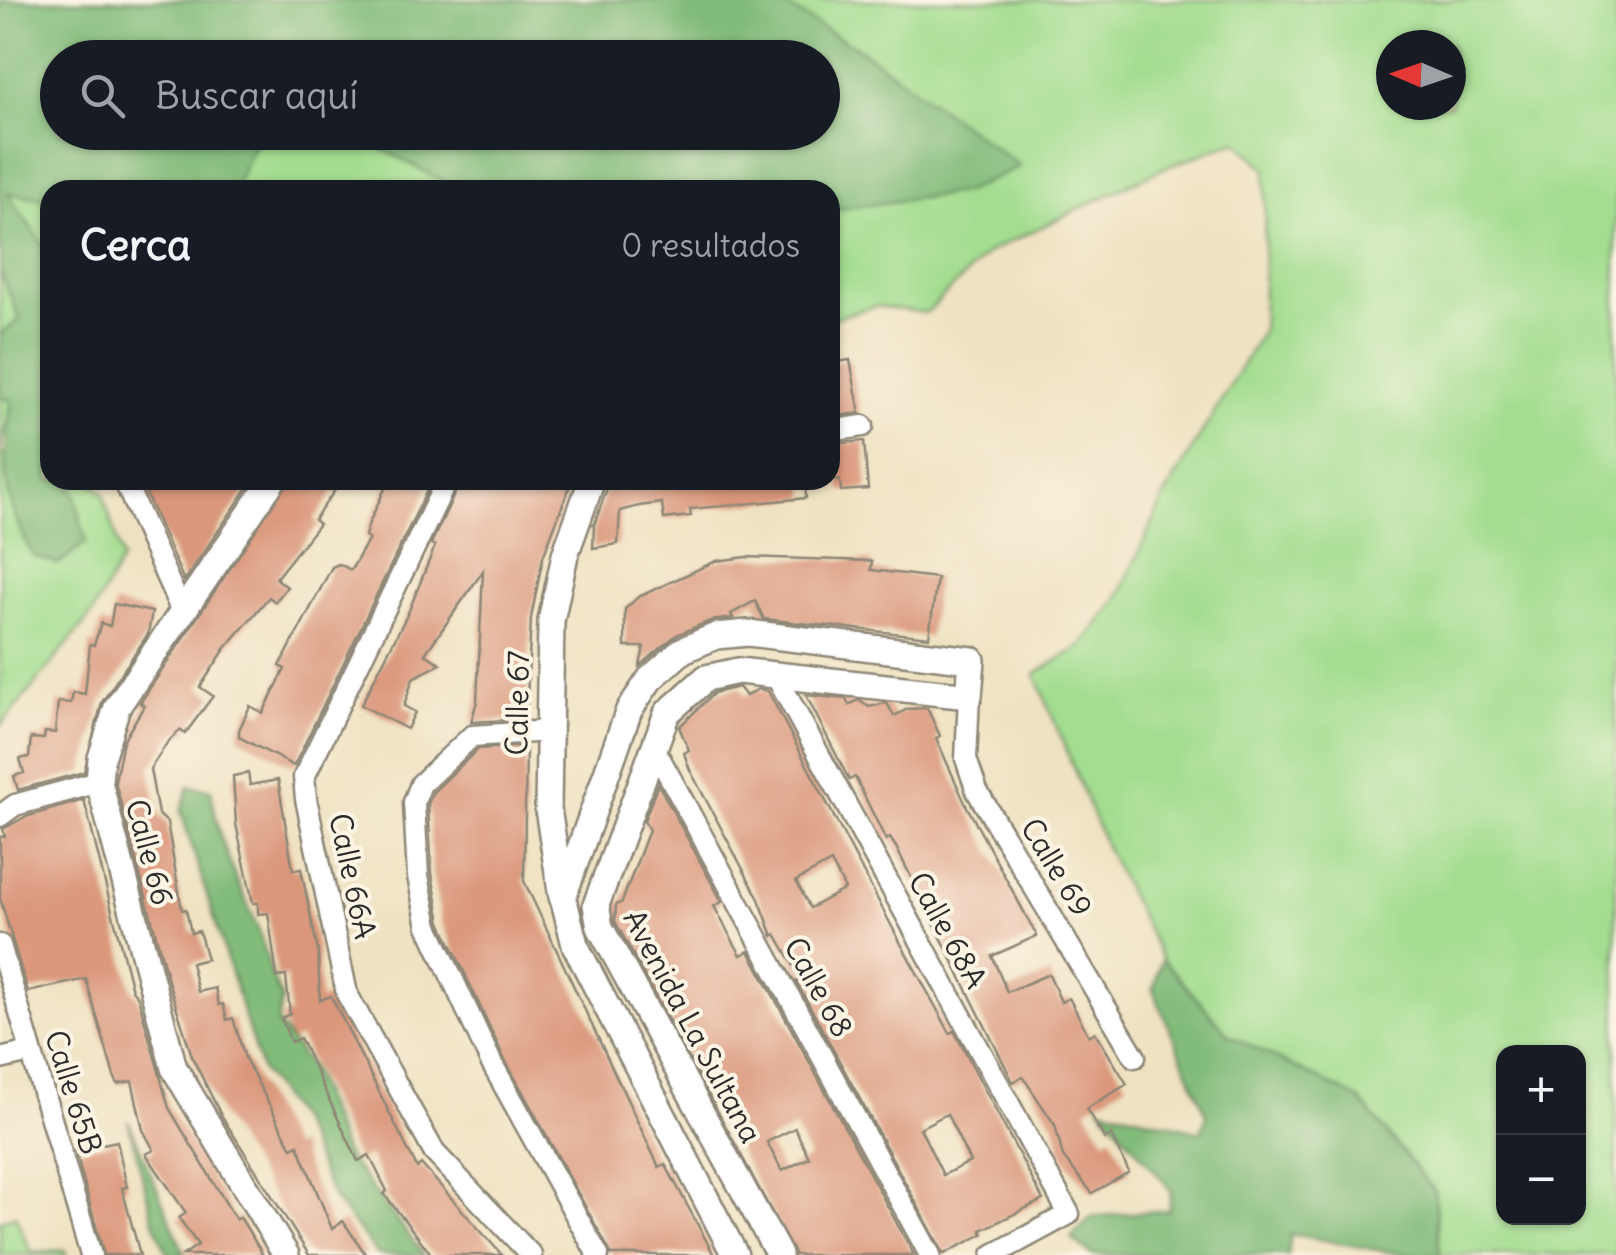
<!DOCTYPE html>
<html lang="es">
<head>
<meta charset="utf-8">
<style>
  :root { --surface:#171b24; --page:#20242c; --text:#f1f3f6; --muted:#9ea1a6; --line:#363941 }
  body { margin:0; font-family:Delius,sans-serif; background:var(--page); color:var(--text) }
  .controls { position:absolute; right:30px; bottom:30px; display:grid; overflow:hidden; border-radius:20px; box-shadow:0 2px 8px #0004 }
  .controls button { width:90px; height:90px; display:grid; place-items:center; padding:0; border:0; border-bottom:2px solid var(--line); background:var(--surface); color:var(--text); font:50px sans-serif }
  .compass { position:absolute; left:1376px; top:30px; width:90px; height:90px; border-radius:50%; background:var(--surface); box-shadow:0 2px 8px #0004; rotate:272deg }
  .list { margin:0; padding:0; list-style:none }
  h2 { display:flex; justify-content:space-between; align-items:center; height:130px; margin:0; padding:0 40px; font-size:42px }
  h2 small { font-size:32px; font-weight:400; color:var(--muted) }
  .icon { flex:none; width:55px; height:55px; fill:none; stroke:currentColor; stroke-width:2; stroke-linecap:round; stroke-linejoin:round }
  .map { position:relative; flex:none; width:1616px; height:1255px; overflow:hidden }
  .search { position:absolute; background:var(--surface); box-shadow:0 2px 8px #0004; left:40px; top:40px; width:800px; height:110px; display:flex; align-items:center; gap:25px; box-sizing:border-box; padding:0 35px; border-radius:55px; color:var(--muted); font-size:38px }
  .panel { position:absolute; background:var(--surface); box-shadow:0 2px 8px #0004; left:40px; top:180px; width:800px; height:310px; border-radius:30px }
  .map>svg:first-child { display:block }
  .green { fill:#a3dd90; stroke:#67845e; stroke-width:2.5; fill-rule:evenodd }
  .forest { fill:#82bc7a; stroke:#567452; stroke-width:2.5 }
  .building { fill:#da977c; fill-rule:evenodd }
  .lines { fill:none; stroke-linecap:round; stroke-linejoin:round }
  .minor-casing { stroke:#8d8676; stroke-width:25 }
  .tertiary-casing { stroke:#8d8676; stroke-width:30 }
  .minor { stroke:#fff; stroke-width:20 }
  .tertiary { stroke:#fff; stroke-width:25 }
  .labels { text-anchor:middle; dominant-baseline:central; stroke-width:8; stroke-linejoin:round; paint-order:stroke }
  .street-label { font-size:30px; fill:#2b2b2b; stroke:#fcf5e5 }
</style>
</head>
<body>
<div class="map">
<svg width="1616" height="1255" viewBox="0 0 1616 1255">
  <rect width="100%" height="100%" fill="#fcf5e5"/>
  <filter id="ink" filterUnits="userSpaceOnUse"><feTurbulence type="fractalNoise" baseFrequency=".01" numOctaves="2"/><feDisplacementMap in="SourceGraphic" scale="20" xChannelSelector="R" yChannelSelector="G"/><feConvolveMatrix kernelMatrix="1 2 1 2 8 2 1 2 1" color-interpolation-filters="sRGB"/></filter>
  <filter id="wash" filterUnits="userSpaceOnUse"><feTurbulence type="fractalNoise" baseFrequency=".0048" numOctaves="4" result="noise"/><feDisplacementMap in="SourceGraphic" scale="40" xChannelSelector="R" yChannelSelector="G"/><feGaussianBlur stdDeviation="2.25" result="paint"/><feColorMatrix in="noise" values="0 0 0 0 0 0 0 0 0 0 0 0 0 0 0 0 0 1.4 0 .05"/><feComposite in="paint" operator="in"/></filter>
  <g filter="url(#wash)">
    <rect width="100%" height="100%" fill="#efe2c2"/>
    <g class="green">
      <path d="M753,0h863v1255h-176l-6,-65 -75,-91 -130,-64 -67,-76 -55,-109 -72,-176 46,-28 36,-46 48,-105 97,-163 4,-163 -29,-28 -73,27 -175,84 -63,61 -50,-7 -46,13v-109l135,-18 54,-26 -155,-114 -82,-48zM1391,45h60v60h-60zM1504,1052h74v166h-74z"/>
      <polygon points="260,132 353,133 459,190 234,190"/>
      <polygon points="6,193 50,199 50,255"/>
      <polygon points="0,271 20,319 0,335"/>
      <polygon points="0,399 12,400 0,452 75,496 66,480 90,480 103,494 122,559 92,614 0,727"/>
      <polygon points="15,1215 31,1252 64,1250 67,1255 0,1255 0,1221"/>
    </g>
    <g class="forest">
      <path d="M0,0h753l29,4 82,48 156,114 -55,26 -135,18v-20h-371l-106,-57 469,-1v-74h-764v74l202,1 -26,57h-184v9l-43,-6 43,62v225h16l9,16 11,46 -27,22 -26,-8c-31,-59 -33,-91 -21,-156l-12,-1v-64l20,-16 -20,-48z"/>
      <path d="M189,786l22,4c9,60 22,80 45,134 11,26 12,50 26,75l-5,24 34,45 34,86 79,101h-46l-44,-56 -35,-77 -38,-52 -80,-259z"/>
      <polygon points="1162,959 1229,1035 1359,1099 1434,1191 1440,1255 1405,1255 1291,1234 1288,1255 1092,1255 1071,1238 1091,1217 1169,1210 1171,1190 1100,1107 1201,1132 1207,1115 1153,990"/>
      <polygon points="128,1120 185,1255 168,1255 154,1222"/>
    </g>
    <g id="blocks">
      <g class="building">
        <polygon points="850,360 860,413 830,417 830,363"/>
        <polygon points="864,441 868,489 841,491 840,480 830,481 830,444"/>
        <polygon points="140,480 253,480 184,581"/>
        <polygon points="289,480 342,480 314,520 319,524 276,578 287,587 275,602 269,597 225,649 200,687 213,696 185,734 180,730 167,743 150,769 158,814 167,822 182,910 186,909 191,933 199,931 207,959 191,963 198,992 215,988 219,1005 223,1004 227,1020 233,1018 245,1058 292,1148 298,1145 332,1229 343,1221 366,1255 309,1255 221,1115 193,1059 169,984 115,781 123,741 144,706 140,703"/>
        <polygon points="389,480 432,480 294,766 239,737 239,730 250,706 263,713 285,669 280,666 332,567 339,564 351,570 369,539 365,536 369,523"/>
        <polygon points="461,480 572,480 543,557 531,618 526,719 471,722 477,701 483,571 425,654 441,664 413,678 404,706 415,712 407,729 361,705 408,613 435,546 431,544"/>
        <polygon points="610,480 805,480 806,498 690,509 691,516 664,519 662,503 639,506 620,511 618,544 593,548 594,525"/>
        <polygon points="746,557 872,561 871,570 937,578 929,637 764,619 755,601 731,614 733,618 710,621 676,635 640,666 644,647 625,647 625,609 638,597 716,561"/>
        <polygon points="114,604 152,612 148,634 102,702 84,772 18,790 14,776 24,773 20,759 29,757 31,738 44,739 45,732 55,733 58,702 71,703 73,692 85,694 90,644 94,645 101,623 110,626"/>
        <path d="M739,687l7,9 12,-7 10,2 132,251 50,91 4,-2 89,169 -62,30 2,4 -39,20 -148,-273 4,-2 -9,-19 -15,-26 -3,2 -14,-37 -69,-129 -6,-17 5,-3 -10,-23 35,-34zM831,862l14,27 -35,19 -14,-27zM947,1114l23,48 -27,13 -23,-47z"/>
        <polygon points="806,695 846,699 849,705 858,700 869,707 887,703 894,716 908,709 927,708 940,736 936,738 965,803 1037,936 992,956 1007,992 1049,974 1061,1002 1069,998 1089,1036 1095,1032 1127,1084 1086,1109 1105,1139 1111,1135 1129,1172 1092,1193 1063,1157 1055,1125 1023,1077 1013,1082 896,847 890,838 886,840 855,777 849,780"/>
        <polygon points="526,746 524,881 659,1167 665,1164 714,1255 612,1255 503,1056 441,922 432,874 428,804 433,792 478,749"/>
        <polygon points="248,773 250,785 278,780 293,870 301,869 318,952 320,1000 331,996 417,1168 421,1164 502,1255 432,1255 384,1194 387,1191 369,1155 358,1161 300,1038 291,1042 281,1018 290,1014 286,976 277,977 268,913 258,914 258,903 253,903 236,824 233,776"/>
        <path d="M658,784l64,118 -8,4 15,28 12,21 8,-4 165,304h-119l-180,-334 1,-16 6,-3 27,-72 -5,-9zM795,1128l14,30 -27,13 -15,-29z"/>
        <polygon points="84,800 132,990 138,997 169,1108 236,1220 240,1217 263,1255 183,1255 198,1245 179,1218 186,1213 146,1154 154,1150 143,1130 132,1081 118,1084 114,1076 86,979 28,992 0,898 0,837 5,836 3,829 25,817"/>
        <polygon points="117,1141 127,1187 122,1188 140,1255 104,1255 75,1150"/>
      </g>
    </g>
  </g>
  <g filter="url(#ink)">
    <use href="#blocks" fill-opacity="0" stroke="#8d8676" stroke-width="2.5"/>
    <g class="lines">
      <defs>
        <g id="minor">
          <polyline points="830,431 863,426"/>
          <polyline points="124,480 183,614"/>
          <polyline points="447,480 304,777 306,799 347,994 434,1152 531,1255"/>
          <polyline points="775,674 1069,1214 993,1255"/>
          <polyline points="969,696 966,759 977,791 1135,1057"/>
          <polyline points="549,731 472,736 421,784 414,802 418,876 428,926 491,1062 598,1255"/>
          <polyline points="654,748 930,1255"/>
          <polyline points="0,816 15,805 99,782"/>
          <polyline points="0,945 91,1255"/>
          <polyline points="0,1059 30,1052"/>
        </g>
        <g id="tertiary">
          <polyline points="273,480 117,707 101,758 99,782 174,1068 286,1255"/>
          <polyline points="562,897 548,809 551,621 565,555 592,480"/>
          <polyline points="735,1255 575,945 563,897 629,710 650,679 683,650 716,636 748,633 972,660 969,696 738,671 706,678 667,713 596,905 600,927 779,1255"/>
        </g>
      </defs>
      <use href="#minor" class="minor-casing"/>
      <use href="#tertiary" class="tertiary-casing"/>
      <use href="#minor" class="minor"/>
      <use href="#tertiary" class="tertiary"/>
    </g>
  </g>
  <g class="labels">
    <g class="street-label">
      <text transform="translate(517 703) rotate(-89)">Calle 67</text>
      <text transform="translate(150 852) rotate(75)">Calle 66</text>
      <text transform="translate(1057 867) rotate(59)">Calle 69</text>
      <text transform="translate(353 876) rotate(78)">Calle 66A</text>
      <text transform="translate(948 930) rotate(61)">Calle 68A</text>
      <text transform="translate(819 987) rotate(61)">Calle 68</text>
      <text transform="translate(693 1026) rotate(62)">Avenida La Sultana</text>
      <text transform="translate(74 1092) rotate(73)">Calle 65B</text>
    </g>
  </g>
</svg>
<div class="controls">
<button>+</button>
<button>−</button>
</div>
<svg class="compass" viewBox="-18 -18 36 36"><path d="M0-13l5 13h-10z" fill="#e53935"/><path d="M0 13l5-13h-10z" fill="#9ea1a6"/></svg>
<div class="search"><svg class="icon" aria-label="search" viewBox="0 0 24 24"><circle cx="10" cy="10" r="6"/><path d="M15 15l6 6"/></svg>Buscar aquí</div>
<section class="panel">
<h2>Cerca<small>0 resultados</small></h2>
<ul class="list">
</ul>
</section>
</div>
</body>
</html>
